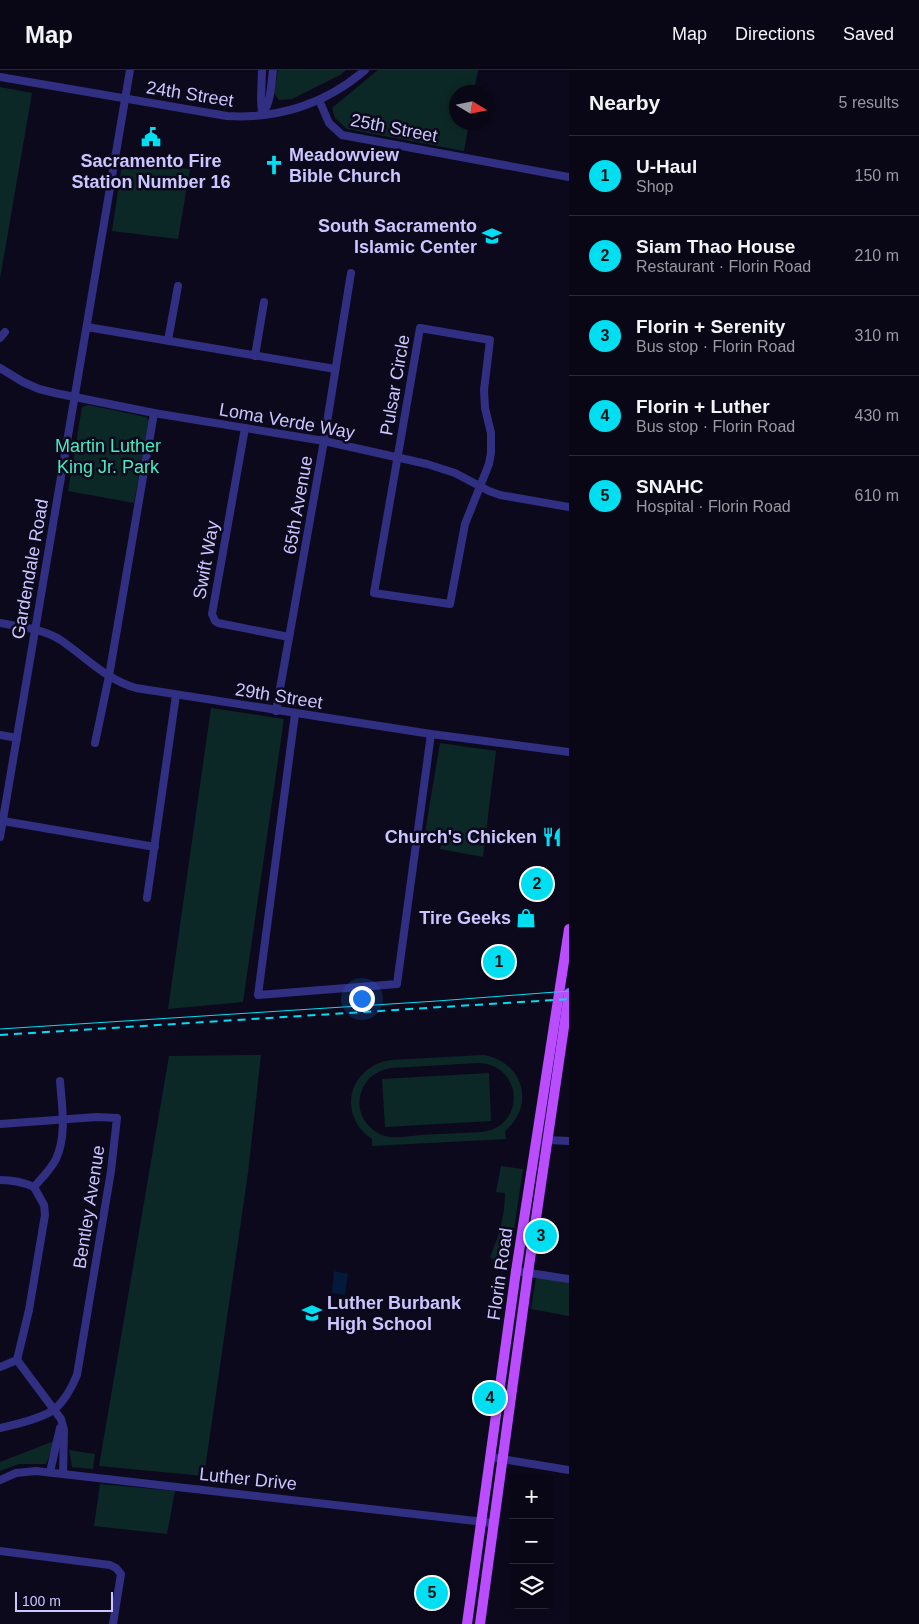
<!DOCTYPE html>
<html lang="en">
<head>
<meta charset="utf-8">
<style>
  :root { --surface:#090716; --page:#12101f; --text:#f1f3f6; --muted:#9999a1; --line:#292835; --accent:#00def1 }
  body { margin:0; font-family:Helvetica,sans-serif; background:var(--page); color:var(--text) }
  .controls { position:absolute; right:15px; bottom:15px; display:grid; overflow:hidden; border-radius:8px; box-shadow:0 2px 8px #0003 }
  .controls button { width:45px; height:45px; display:grid; place-items:center; padding:0; border:0; border-bottom:1px solid var(--line); background:var(--surface); color:var(--text); font:25px sans-serif }
  .compass { position:absolute; left:449px; top:15px; width:45px; height:45px; border-radius:50%; background:var(--surface); box-shadow:0 2px 8px #0003; rotate:100deg }
  .scale { position:absolute; left:15px; bottom:12px; width:98px; box-sizing:border-box; padding-left:5px; border:2px solid #cbc6ff; border-top:0; font-size:14px; line-height:18px; white-space:nowrap; color:#cbc6ff; -webkit-text-stroke:4px #0c091d; paint-order:stroke }
  .you { position:absolute; left:361px; top:928px; width:18px; height:18px; margin:-12px; border:4px solid #fff; border-radius:50%; background:#1a73e8; box-shadow:0 0 0 8px #1a73e833 }
  .badge { display:grid; place-items:center; width:32px; height:32px; border-radius:50%; background:var(--accent); color:#111; font-size:16px; font-weight:700 }
  .pin { position:absolute; translate:-50% -50%; border:2px solid #fff; box-shadow:0 1px 5px #0006 }
  .list { margin:0; padding:0; list-style:none }
  h2 { display:flex; justify-content:space-between; align-items:center; height:65px; margin:0; padding:0 20px; font-size:21px }
  h2 small { font-size:16px; font-weight:400; color:var(--muted) }
  .list li { display:grid; grid-template-columns:32px 1fr auto; gap:15px; align-items:center; box-sizing:border-box; height:80px; padding:0 20px; border-top:1px solid var(--line) }
  .list b { display:block; font-size:19px; white-space:nowrap }
  .list p { margin:0; font-size:16px; white-space:nowrap; color:var(--muted) }
  .list em { font-size:16px; font-style:normal; color:var(--muted) }
  .icon { flex:none; width:28px; height:28px; fill:none; stroke:currentColor; stroke-width:2; stroke-linecap:round; stroke-linejoin:round }
  .map { position:relative; flex:none; width:569px; height:1554px; overflow:hidden }
  header { display:flex; align-items:center; gap:30px; box-sizing:border-box; height:70px; padding:0 25px; background:var(--surface); border-bottom:1px solid var(--line) }
  header strong { font-size:24px }
  nav { display:flex; gap:28px; margin-inline-start:auto; font-size:18px }
  main { display:flex }
  aside { flex:1; background:var(--surface) }
  .map>svg:first-child { display:block }
  .green { fill:#0c2826; fill-rule:evenodd }
  .water { fill:#04193c }
  .lines { fill:none; stroke-linecap:round; stroke-linejoin:round }
  .minor { stroke:#312f82; stroke-width:8 }
  .major { stroke:#b94dff; stroke-width:10 }
  .tram { stroke:#00def1; stroke-width:1 }
  .rail { stroke:#00def1; stroke-width:2; stroke-dasharray:8 6; stroke-linecap:butt }
  .labels { text-anchor:middle; dominant-baseline:central; stroke-width:5; stroke-linejoin:round; paint-order:stroke }
  .street-label { font-size:18px; fill:#cbc6ff; stroke:#0c091d }
  .poi-label { font-size:18px; font-weight:bold; fill:#cbc6ff; stroke:#0c091d; text-anchor:end }
  .park-label { font-size:18px; fill:#46ebbe; stroke:#0c091d }
</style>
</head>
<body>
<header>
<strong>Map</strong>
<nav><a>Map</a><a>Directions</a><a>Saved</a></nav>
</header>
<main>
<div class="map">
<svg width="569" height="1554" viewBox="0 0 569 1554">
  <rect width="100%" height="100%" fill="#0c091d"/>
  <g class="green">
    <polygon points="278,0 346,0 340,5 292,29 279,30 274,23"/>
    <polygon points="378,0 478,0 474,22 457,22 457,52 469,53 464,81 347,59 335,48 332,38"/>
    <polygon points="0,17 32,23 0,209"/>
    <polygon points="122,95 190,99 178,169 112,161"/>
    <polygon points="88,335 146,347 149,351 134,433 68,421 82,337"/>
    <polygon points="211,638 284,649 243,932 168,939"/>
    <polygon points="440,673 496,681 483,787 440,779 442,770 424,768"/>
    <polygon points="261,985 248,1103 204,1406 99,1396 169,986"/>
    <path d="M484,985c39,7 52,50 21,76l1,8 -134,7v-7c-36,-24 -23,-73 19,-79zM478,993c45,1 49,63 4,69 -21,1 -42,2 -62,3 -11,1 -24,4 -35,1 -20,-6 -31,-27 -23,-46 5,-13 16,-20 29,-22z"/>
    <polygon points="489,1003 491,1051 385,1057 382,1009"/>
    <path d="M501,1096l22,3 -14,94 -9,1 -10,-7c9,-21 15,-41 15,-64l-9,-1z"/>
    <polygon points="536,1207 569,1211 569,1246 531,1239"/>
    <polygon points="54,1371 54,1374 46,1394 19,1394 0,1401 0,1392"/>
    <polygon points="69,1380 95,1384 93,1399 72,1397"/>
    <polygon points="100,1414 175,1421 167,1464 94,1456"/>
  </g>
  <polygon class="water" points="334,1201 348,1204 345,1225 332,1223"/>
  <g class="lines">
    <g class="minor">
      <polyline points="262,0 261,29 262,45"/>
      <path d="M0,7l227,39c51,3 99,-12 138,-46"/>
      <polyline points="319,30 329,53 342,65 569,107"/>
      <path d="M262,45c9,-12 9,-30 11,-45"/>
      <polyline points="87,257 335,299"/>
      <polygon points="420,258 490,270 484,320 485,338 491,363 491,383 489,394 465,454 450,534 374,523"/>
      <polyline points="0,268 5,262"/>
      <polyline points="168,270 178,216"/>
      <polyline points="255,286 264,232"/>
      <polyline points="0,298 23,312 39,319 55,323 154,343 324,371 427,394 455,403 489,421 500,425 569,437"/>
      <polyline points="245,358 212,544 215,551 218,553 289,567"/>
      <path d="M0,553c20,4 41,5 59,16 26,17 47,41 77,49l295,46 138,18"/>
      <polyline points="276,641 324,371 351,203"/>
      <polyline points="295,644 258,925 397,914 431,664"/>
      <polyline points="0,665 17,668"/>
      <polyline points="95,673 109,606 154,343"/>
      <polyline points="3,751 155,777"/>
      <polyline points="0,767 130,0"/>
      <polyline points="147,828 176,625"/>
      <path d="M0,1054l97,-7 20,1 -6,53 -34,204c-5,12 -11,24 -21,33 -10,9 -42,17 -56,20"/>
      <polyline points="547,1070 569,1071"/>
      <path d="M0,1110c12,0 23,2 34,7"/>
      <path d="M34,1117c8,-9 17,-18 22,-28 11,-24 6,-53 4,-78"/>
      <polyline points="516,1201 569,1209"/>
      <polyline points="17,1290 29,1240 45,1145 44,1135 34,1117"/>
      <polyline points="17,1290 61,1349 64,1360 63,1404"/>
      <polyline points="0,1297 17,1290"/>
      <polyline points="490,1387 569,1400"/>
      <polyline points="50,1402 60,1358"/>
      <polyline points="0,1410 16,1403 36,1401 493,1453"/>
      <polyline points="0,1481 110,1495 116,1498 121,1504 113,1554"/>
    </g>
    <g class="major">
      <polyline points="467,1554 516,1201 569,859"/>
      <polyline points="480,1554 528,1203 569,923"/>
    </g>
    <polyline class="tram" points="0,959 437,931 569,921"/>
    <polyline class="rail" points="0,965 569,929"/>
  </g>
  <defs>
    <symbol id="civic-bare" viewBox="-9 -9 18 18"><path d="M-.6-6.5H3V-4.5H.6V-3L4-1V1h2V6H-6V1h2V-1L-.6-3ZM-1.2 2.5V6h2.4V2.5Z" fill="#00def1" stroke="#0c091d" stroke-width="2.5" paint-order="stroke"/></symbol>
    <symbol id="church-bare" viewBox="-9 -9 18 18"><path d="M-1.2-6h2.4v3.5h3.3v2.4h-3.3V6h-2.4V-.1h-3.3v-2.4h3.3Z" fill="#00def1" stroke="#0c091d" stroke-width="2.5" paint-order="stroke"/></symbol>
    <symbol id="school-bare" viewBox="-9 -9 18 18"><path d="M0-5L7-2L0 1L-7-2ZM-4 1L0 2.5L4 1V4Q0 6-4 4Z" fill="#00def1" stroke="#0c091d" stroke-width="2.5" paint-order="stroke"/></symbol>
    <symbol id="restaurant-bare" viewBox="-9 -9 18 18"><path d="M-5-6h1v4h1v-4h1v4h1v-4h1v5L-1.5 .5V6h-2V.5L-5-1ZM5-6V6H3V1.5H1.5Q1.5-4 5-6Z" fill="#00def1" stroke="#0c091d" stroke-width="2.5" paint-order="stroke"/></symbol>
    <symbol id="shop-bare" viewBox="-9 -9 18 18"><path d="M-5-2.5h2.3a2.7 3.5 0 0 1 5.4 0H5L5.5 6h-11ZM-1.5-2.5h3a1.5 2.3 0 0 0-3 0Z" fill="#00def1" stroke="#0c091d" stroke-width="2.5" paint-order="stroke"/></symbol>
  </defs>
  <g fill-rule="evenodd">
    <use href="#civic-bare" x="137" y="53" width="28" height="28"/>
    <use href="#church-bare" x="260" y="81" width="28" height="28"/>
    <use href="#school-bare" x="478" y="152" width="28" height="28"/>
    <use href="#restaurant-bare" x="538" y="753" width="28" height="28"/>
    <use href="#shop-bare" x="512" y="834" width="28" height="28"/>
    <use href="#school-bare" x="298" y="1229" width="28" height="28"/>
  </g>
  <g class="labels">
    <g class="street-label">
      <text transform="translate(190 24) rotate(9)">24th Street</text>
      <text transform="translate(394 58) rotate(11)">25th Street</text>
      <text transform="translate(395 315) rotate(-80)">Pulsar Circle</text>
      <text transform="translate(287 351) rotate(10)">Loma Verde Way</text>
      <text transform="translate(298 435) rotate(-80)">65th Avenue</text>
      <text transform="translate(206 490) rotate(-80)">Swift Way</text>
      <text transform="translate(30 499) rotate(-80)">Gardendale Road</text>
      <text transform="translate(279 626) rotate(9)">29th Street</text>
      <text transform="translate(89 1137) rotate(-81)">Bentley Avenue</text>
      <text transform="translate(500 1204) rotate(-82)">Florin Road</text>
      <text transform="translate(248 1409) rotate(6)">Luther Drive</text>
    </g>
    <g class="poi-label">
      <text x="289" y="85" text-anchor="start">Meadowview<tspan x="289" dy="21">Bible Church</tspan></text>
      <text x="151" y="91" text-anchor="middle">Sacramento Fire<tspan x="151" dy="21">Station Number 16</tspan></text>
      <text x="477" y="156">South Sacramento<tspan x="477" dy="21">Islamic Center</tspan></text>
      <text x="537" y="767">Church's Chicken</text>
      <text x="511" y="848">Tire Geeks</text>
      <text x="327" y="1233" text-anchor="start">Luther Burbank<tspan x="327" dy="21">High School</tspan></text>
    </g>
    <g class="park-label">
      <text x="108" y="376">Martin Luther<tspan x="108" dy="21">King Jr. Park</tspan></text>
    </g>
  </g>
</svg>
<div class="controls">
<button>+</button>
<button>−</button>
<button><svg class="icon" aria-label="layers" viewBox="0 0 24 24"><path d="M12 4l9 5-9 5-9-5zM3 14l9 5 9-5"/></svg></button>
</div>
<svg class="compass" viewBox="-18 -18 36 36"><path d="M0-13l5 13h-10z" fill="#e53935"/><path d="M0 13l5-13h-10z" fill="#9999a1"/></svg>
<div class="scale">100 m</div>
<div class="you"></div>
<div class="pin badge" style="left:499px;top:892px">1</div>
<div class="pin badge" style="left:537px;top:814px">2</div>
<div class="pin badge" style="left:541px;top:1166px">3</div>
<div class="pin badge" style="left:490px;top:1328px">4</div>
<div class="pin badge" style="left:432px;top:1523px">5</div>
</div>
<aside>
<h2>Nearby<small>5 results</small></h2>
<ul class="list">
<li><span class="badge">1</span><div><b>U-Haul</b><p>Shop</p></div><em>150 m</em></li>
<li><span class="badge">2</span><div><b>Siam Thao House</b><p>Restaurant · Florin Road</p></div><em>210 m</em></li>
<li><span class="badge">3</span><div><b>Florin + Serenity</b><p>Bus stop · Florin Road</p></div><em>310 m</em></li>
<li><span class="badge">4</span><div><b>Florin + Luther</b><p>Bus stop · Florin Road</p></div><em>430 m</em></li>
<li><span class="badge">5</span><div><b>SNAHC</b><p>Hospital · Florin Road</p></div><em>610 m</em></li>
</ul>
</aside>
</main>
</body>
</html>
